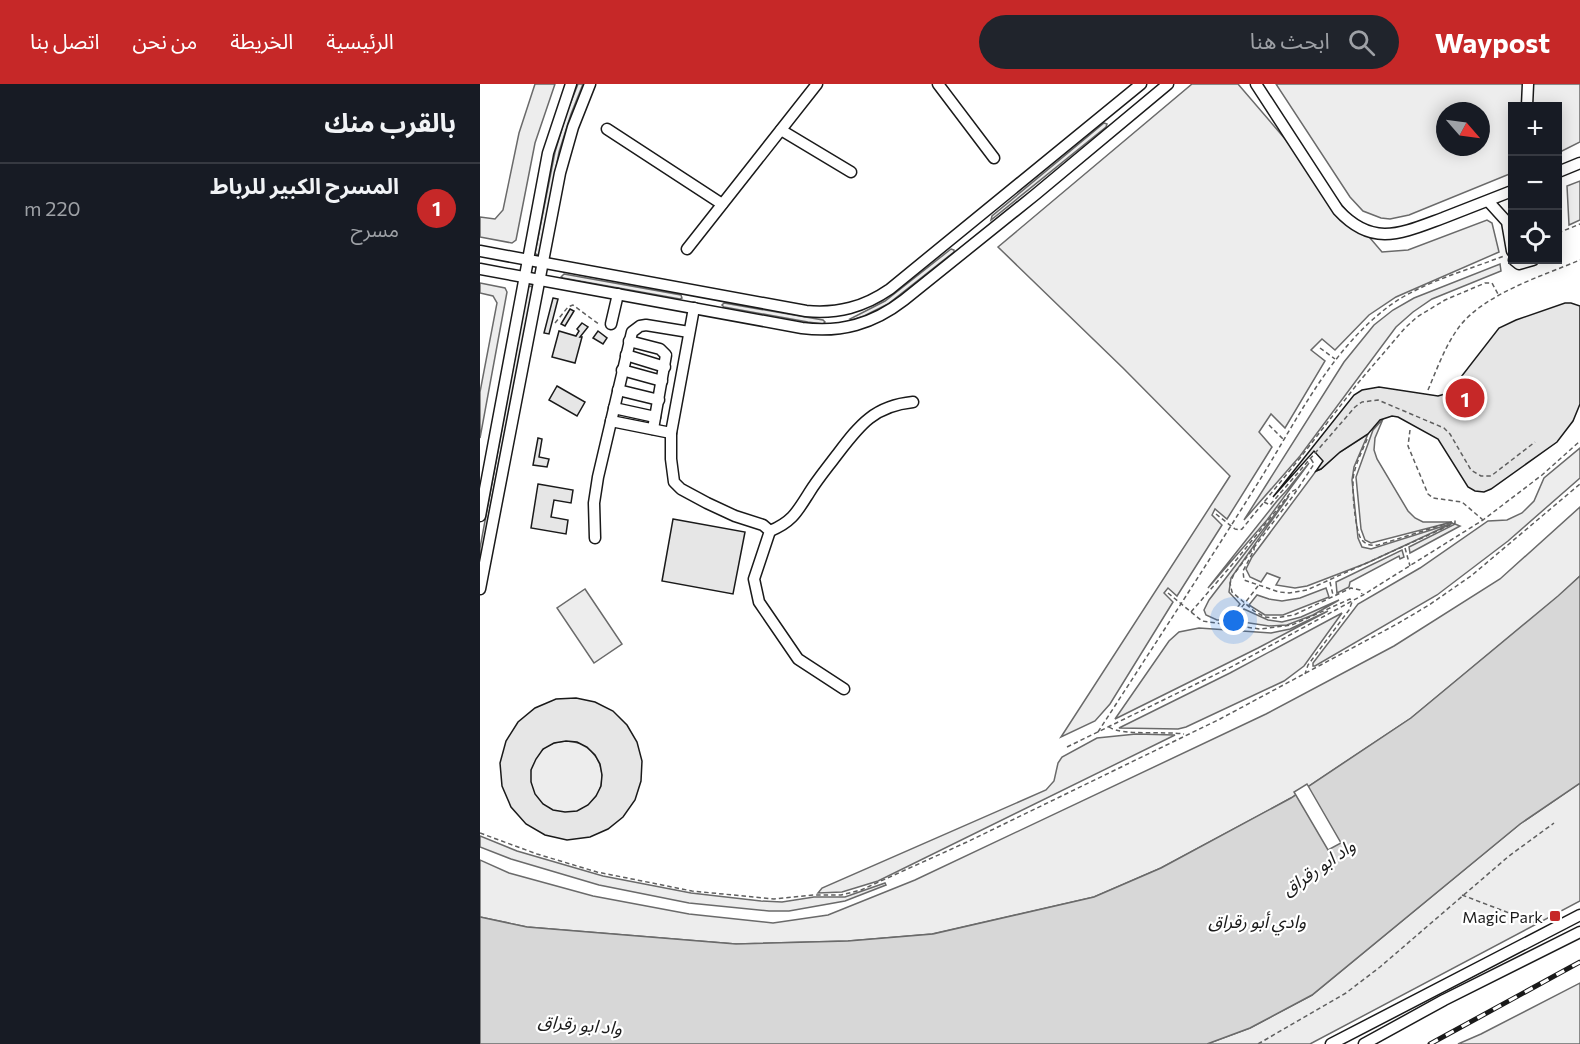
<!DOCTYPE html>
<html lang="ar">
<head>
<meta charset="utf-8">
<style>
  :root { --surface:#171b24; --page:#20242c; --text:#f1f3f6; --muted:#9ea1a6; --line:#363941; --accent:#c62828 }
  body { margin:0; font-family:Commissioner,"Noto Sans Arabic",sans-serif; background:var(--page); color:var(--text); direction:rtl }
  .controls { position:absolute; right:18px; top:18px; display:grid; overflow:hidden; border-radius:0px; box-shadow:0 3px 15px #0003 }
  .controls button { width:54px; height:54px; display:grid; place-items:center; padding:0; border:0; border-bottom:2px solid var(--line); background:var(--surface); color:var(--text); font:30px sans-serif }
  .compass { position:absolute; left:956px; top:18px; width:54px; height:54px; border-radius:50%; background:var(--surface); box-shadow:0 3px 15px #0003; rotate:118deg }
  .you { position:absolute; left:754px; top:537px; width:21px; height:21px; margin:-15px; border:4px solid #fff; border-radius:50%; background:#1a73e8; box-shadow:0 0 0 9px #1a73e833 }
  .badge { display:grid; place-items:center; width:39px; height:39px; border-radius:50%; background:var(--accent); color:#fff; font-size:20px; font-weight:700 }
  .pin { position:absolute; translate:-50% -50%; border:3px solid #fff; box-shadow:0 2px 6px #0006 }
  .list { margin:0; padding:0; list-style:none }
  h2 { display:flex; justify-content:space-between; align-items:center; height:78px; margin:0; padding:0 24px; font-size:26px }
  h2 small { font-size:20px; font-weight:400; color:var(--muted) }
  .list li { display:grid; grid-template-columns:39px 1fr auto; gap:18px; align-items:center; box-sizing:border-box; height:84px; padding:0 24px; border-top:2px solid var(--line) }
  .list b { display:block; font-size:22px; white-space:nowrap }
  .list p { margin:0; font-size:20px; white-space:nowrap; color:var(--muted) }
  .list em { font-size:20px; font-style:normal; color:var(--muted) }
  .icon { flex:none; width:33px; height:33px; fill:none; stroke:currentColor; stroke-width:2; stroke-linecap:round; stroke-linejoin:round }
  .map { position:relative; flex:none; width:1100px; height:960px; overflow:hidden; direction:ltr }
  header { display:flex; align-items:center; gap:36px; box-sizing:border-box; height:84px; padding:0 30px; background:var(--accent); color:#fff }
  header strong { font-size:28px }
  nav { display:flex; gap:33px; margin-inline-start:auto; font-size:21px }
  .search { width:420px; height:54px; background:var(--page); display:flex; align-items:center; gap:15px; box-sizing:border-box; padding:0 21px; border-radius:33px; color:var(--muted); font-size:22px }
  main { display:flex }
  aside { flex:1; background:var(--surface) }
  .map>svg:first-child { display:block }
  .built { fill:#ededed; stroke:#6a6a6a; stroke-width:1.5; fill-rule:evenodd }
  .water { fill:#d7d7d7; stroke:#6a6a6a; stroke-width:1.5 }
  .pier { fill:#fff; stroke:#6a6a6a; stroke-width:1.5 }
  .building { fill:#e6e6e6; stroke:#1a1a1a; stroke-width:1.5; fill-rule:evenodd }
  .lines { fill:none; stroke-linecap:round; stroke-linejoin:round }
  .minor-casing { stroke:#1a1a1a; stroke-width:13 }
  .path { stroke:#5f5f5f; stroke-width:1.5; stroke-dasharray:4.5 3; stroke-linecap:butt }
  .minor { stroke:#fff; stroke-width:10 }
  .rail-casing { stroke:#1a1a1a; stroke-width:5 }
  .rail { stroke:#fff; stroke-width:3; stroke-dasharray:9; stroke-linecap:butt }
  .poi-dot { fill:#c62828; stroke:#fff; stroke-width:2 }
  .labels { text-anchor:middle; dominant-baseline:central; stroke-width:4.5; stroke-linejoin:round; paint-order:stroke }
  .poi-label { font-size:16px; fill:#1a1a1a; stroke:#fff; text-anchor:end }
  .water-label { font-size:18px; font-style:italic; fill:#1a1a1a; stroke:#fff }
</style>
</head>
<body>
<header>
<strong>Waypost</strong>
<div class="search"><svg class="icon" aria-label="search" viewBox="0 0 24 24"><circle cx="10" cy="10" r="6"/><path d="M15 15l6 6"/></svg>ابحث هنا</div>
<nav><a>الرئيسية</a><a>الخريطة</a><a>من نحن</a><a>اتصل بنا</a></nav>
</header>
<main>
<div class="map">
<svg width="1100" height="960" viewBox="0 0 1100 960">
  <rect width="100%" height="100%" fill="#fff"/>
  <g class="built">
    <polygon points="55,0 75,0 55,59 36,156 32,159 0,153 0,133 15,135 23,126 39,49"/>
    <polygon points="98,0 103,0 91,30 79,68 60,169 57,171 55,169 75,68 87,28"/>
    <polygon points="712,0 758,0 902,168 928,166 1007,136 1012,139 1019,168 916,213 889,231 855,266 842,255 831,266 845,277 805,344 791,330 779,348 792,363 747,435 735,425 732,431 742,441 697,512 688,504 684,509 693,518 630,620 615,637 581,653 750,392 643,284 518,163"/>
    <path d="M796,0h304v58l-22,11v-47h-46v67l-103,42 -19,4 -9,-1 -18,-7 -13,-14zM965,27h36v36h-36z"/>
    <polygon points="624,39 627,40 626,43 511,136 512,132"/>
    <polygon points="1100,97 1100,136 1089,141 1087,102"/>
    <polygon points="471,165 474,166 474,168 408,220 384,232 372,236 370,235 405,217"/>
    <polygon points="1020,180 1021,187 952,215 933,228 916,243 820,372 764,436 864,278 894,241 913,226 934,214"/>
    <polygon points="84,190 201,211 202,214 200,215 83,194 81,193"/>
    <polygon points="0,199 25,204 27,208 0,354 0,308 17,219 13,212 0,209"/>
    <polygon points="51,202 53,204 0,479 0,464 48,203"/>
    <polygon points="244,219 343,236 345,238 343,240 328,238 244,223 242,221"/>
    <polygon points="903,335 895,354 894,366 897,375 928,427 935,434 943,438 972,438 891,459 885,456 881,445 876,393 893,346"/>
    <polygon points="888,350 874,383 872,396 878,454 882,463 891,465 973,439 887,479 827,502 815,504 796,501 800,494 787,489 781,498 770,493 766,485 772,473 836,387 841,385 860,368"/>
    <polygon points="1100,364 1100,394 1028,457 957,511 835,582 833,582 833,579 878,520 940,484 1008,437 1027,436 1042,429 1054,417 1064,394"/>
    <polygon points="829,379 787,436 728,504 797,417 807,406"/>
    <polygon points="809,412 751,494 749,508 760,520 748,536 737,536 726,531 724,526 729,516"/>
    <polygon points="1100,423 1100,492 1079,512 931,634 811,714 681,784 614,813 452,850 368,857 256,860 47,843 0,833 0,776 29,789 113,812 209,830 293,839 348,831 435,796 786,630 914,562 1020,495"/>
    <polygon points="975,440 980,442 930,469 929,463"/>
    <polygon points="922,466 924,473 920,475 919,472 870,498 869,503 857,509 856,498"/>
    <polygon points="846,504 849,513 803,531 785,531 769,521 777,511 789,515 802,517 820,514"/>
    <polygon points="105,505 142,560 114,579 77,524"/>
    <polygon points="859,516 833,531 807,541 789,542 756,537 764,525 788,536 802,538 821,533"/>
    <polygon points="848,527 778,564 635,635 689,557 699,548 719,544 791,549 810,545"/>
    <polygon points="862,529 824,582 804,597 706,643 698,645 639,644 750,589"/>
    <polygon points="656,650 695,651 398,797 362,808 338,809 342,804 566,706 574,697 578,679 582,673 617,654"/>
    <circle cx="86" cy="693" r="36"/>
    <polygon points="1100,699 1100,817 830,960 727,960 770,944 832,911 1040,740"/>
    <polygon points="0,752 37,767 123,792 211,809 281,817 302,818 334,813 365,813 405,799 406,801 365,817 309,827 289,827 209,819 119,801 31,775 0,763"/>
    <polygon points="1100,899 1100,960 978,960 1001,950"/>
  </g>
  <polygon class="water" points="1100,492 1100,699 1040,740 832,911 770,944 727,960 0,960 0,833 47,843 256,860 368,857 453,850 614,813 681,784 811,714 931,634 1078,512"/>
  <polygon class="pier" points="827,700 861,759 848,766 814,708"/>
  <g class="building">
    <polygon points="73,214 78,215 69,250 64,249"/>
    <polygon points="1085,219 1091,219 1100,222 1100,320 1093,337 1077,358 1011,405 1004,408 995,407 988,403 958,355 918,333 912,332 900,336 888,350 860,368 841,385 836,387 843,377 834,367 793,413 874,311 882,306 899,303 958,312 965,310 971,306 1019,244 1036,236"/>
    <polygon points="90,225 94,227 85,242 81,240"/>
    <polygon points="102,239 108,243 100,253 102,253 95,279 72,273 79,247 96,252 99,247 97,245"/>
    <polygon points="118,247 127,254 123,260 113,254"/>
    <polygon points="77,302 105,318 97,332 69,316"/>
    <polygon points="58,354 62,355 59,373 69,375 67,383 53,381"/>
    <polygon points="58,400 93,406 91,419 74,416 71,433 88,436 86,450 51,444"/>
    <polygon points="193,435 265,448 253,510 182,497"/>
    <path d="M96,614l19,4 18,9 14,14 10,17 5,19 -1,20 -6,19 -12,17 -15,12 -18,8 -23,3 -22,-5 -19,-11 -15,-17 -9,-21 -2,-23 6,-22 12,-19 17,-14 21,-9zM86,657l11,1 10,5 8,8 5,9 2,11 -1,11 -5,10 -8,9 -11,6 -12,1 -12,-2 -10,-6 -8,-10 -4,-12v-12l5,-11 7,-10 11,-6z"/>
  </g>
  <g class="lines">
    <defs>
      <g id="minor">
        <polyline points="458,0 514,74"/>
        <path d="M776,0l82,126c35,38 64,23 105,8 23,-9 46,-18 69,-27"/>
        <polyline points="1047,22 1048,0"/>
        <polyline points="127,45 242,120"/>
        <polyline points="301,46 371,88"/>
        <polyline points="1078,88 1100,79"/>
        <polyline points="1008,117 1027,138 1032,167"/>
        <polyline points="207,165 337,0"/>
        <path d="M0,167l326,60c32,3 58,-4 84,-22l251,-205"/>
        <polyline points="1034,176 1039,180 1053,176"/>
        <path d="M0,185l322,59c39,5 71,-4 102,-28l132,-106 132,-110"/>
        <polyline points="214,224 191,349 191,375 194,398 201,405 227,419 255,432 283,441 290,447 274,495 279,518 318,575 364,605"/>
        <polyline points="131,240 138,210"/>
        <polyline points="149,257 180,265 186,271 173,345"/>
        <polyline points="146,271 185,283"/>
        <polyline points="142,286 182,297"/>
        <polyline points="138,306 179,316"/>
        <polyline points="134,324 175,333"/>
        <polyline points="131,337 191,349"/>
        <polyline points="0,432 68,69 91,0"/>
        <path d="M290,447c22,-9 27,-19 39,-38 8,-13 18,-25 27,-37 23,-30 37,-50 77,-54"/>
        <polyline points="115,454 114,419 118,393 152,248 160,242 166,241 209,248"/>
        <polyline points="0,505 80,89 93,43 110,0"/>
        <polyline points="851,960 1100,831"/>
        <polyline points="884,960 964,916 1100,848"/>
      </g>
    </defs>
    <use href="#minor" class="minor-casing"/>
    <g class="path">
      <polyline points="1078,149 1100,140"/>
      <polyline points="75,239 88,223 93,221 120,241"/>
      <polyline points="840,264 855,275"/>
      <path d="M948,306c9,-21 17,-44 31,-63 25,-33 83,-51 121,-67"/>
      <polyline points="789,341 804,356"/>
      <polyline points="930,346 928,362 948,410 953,414 982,418 1003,436"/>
      <polyline points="831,375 834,380 813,412 754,490 750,499 752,508 774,527 785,533 795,534 814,531 871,504 880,506 882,510"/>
      <polyline points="784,418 790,421 875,323 882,318 898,316 964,344 970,350 991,386 1001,392 1011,392 1055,358"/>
      <polyline points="736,430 755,445 760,446 762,445 820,374 878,299 925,244 937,233 965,216 1005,199 1012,199 1019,212"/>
      <path d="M774,462v4l-11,21 1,9 35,12 10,1 18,-3 148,-67v-2l-77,24c-7,1 -12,0 -17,-6 -6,-10 -10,-53 -7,-66 3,-12 9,-24 14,-36"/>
      <polyline points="925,464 930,482"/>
      <polyline points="850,498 853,511"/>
      <polyline points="688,509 722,537 780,545 812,541 870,515 872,518 869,526 828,581 825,590"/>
      <polyline points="711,528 757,475 811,408 817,405"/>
      <polyline points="748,541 778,502"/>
      <path d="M629,643c13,9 56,4 75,7"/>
      <path d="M618,648c53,-82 106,-163 158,-246 38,-60 70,-130 128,-176 32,-26 81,-39 120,-54"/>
      <polyline points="587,663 753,582 883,511 1003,436 1062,391 1100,357"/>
      <polyline points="0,749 57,770 117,788 212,807 294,815 333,811 361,811 381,806 487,758 740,635 917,540 949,521 991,492 1100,400"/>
      <polyline points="982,811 1058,840"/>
      <polyline points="778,960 866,909 900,883 1029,772 1074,739"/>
    </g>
    <use href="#minor" class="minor"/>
    <defs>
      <polyline id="rail" points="950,960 1100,878"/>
    </defs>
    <use href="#rail" class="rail-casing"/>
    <use href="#rail" class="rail"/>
  </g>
  <rect class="poi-dot" x="1069" y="826" width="12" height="12" rx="3"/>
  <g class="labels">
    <g class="poi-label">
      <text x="1063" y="832">Magic Park</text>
    </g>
    <g class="water-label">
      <text transform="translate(838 783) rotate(-35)">واد ابو رقراق</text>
      <text x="777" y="837">وادي أبو رقراق</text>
      <text transform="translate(100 940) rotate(5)">واد ابو رقراق</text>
    </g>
  </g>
</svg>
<div class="controls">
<button>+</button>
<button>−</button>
<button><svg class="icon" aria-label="locate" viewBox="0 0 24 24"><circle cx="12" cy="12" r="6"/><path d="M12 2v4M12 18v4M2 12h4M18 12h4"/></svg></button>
</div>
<svg class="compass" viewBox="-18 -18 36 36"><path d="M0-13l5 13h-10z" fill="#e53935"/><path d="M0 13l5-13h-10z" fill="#9ea1a6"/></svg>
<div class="you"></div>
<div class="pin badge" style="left:985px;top:314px">1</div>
</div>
<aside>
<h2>بالقرب منك<small></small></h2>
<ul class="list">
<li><span class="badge">1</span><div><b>المسرح الكبير للرباط</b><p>مسرح</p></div><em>220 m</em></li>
</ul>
</aside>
</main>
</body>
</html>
